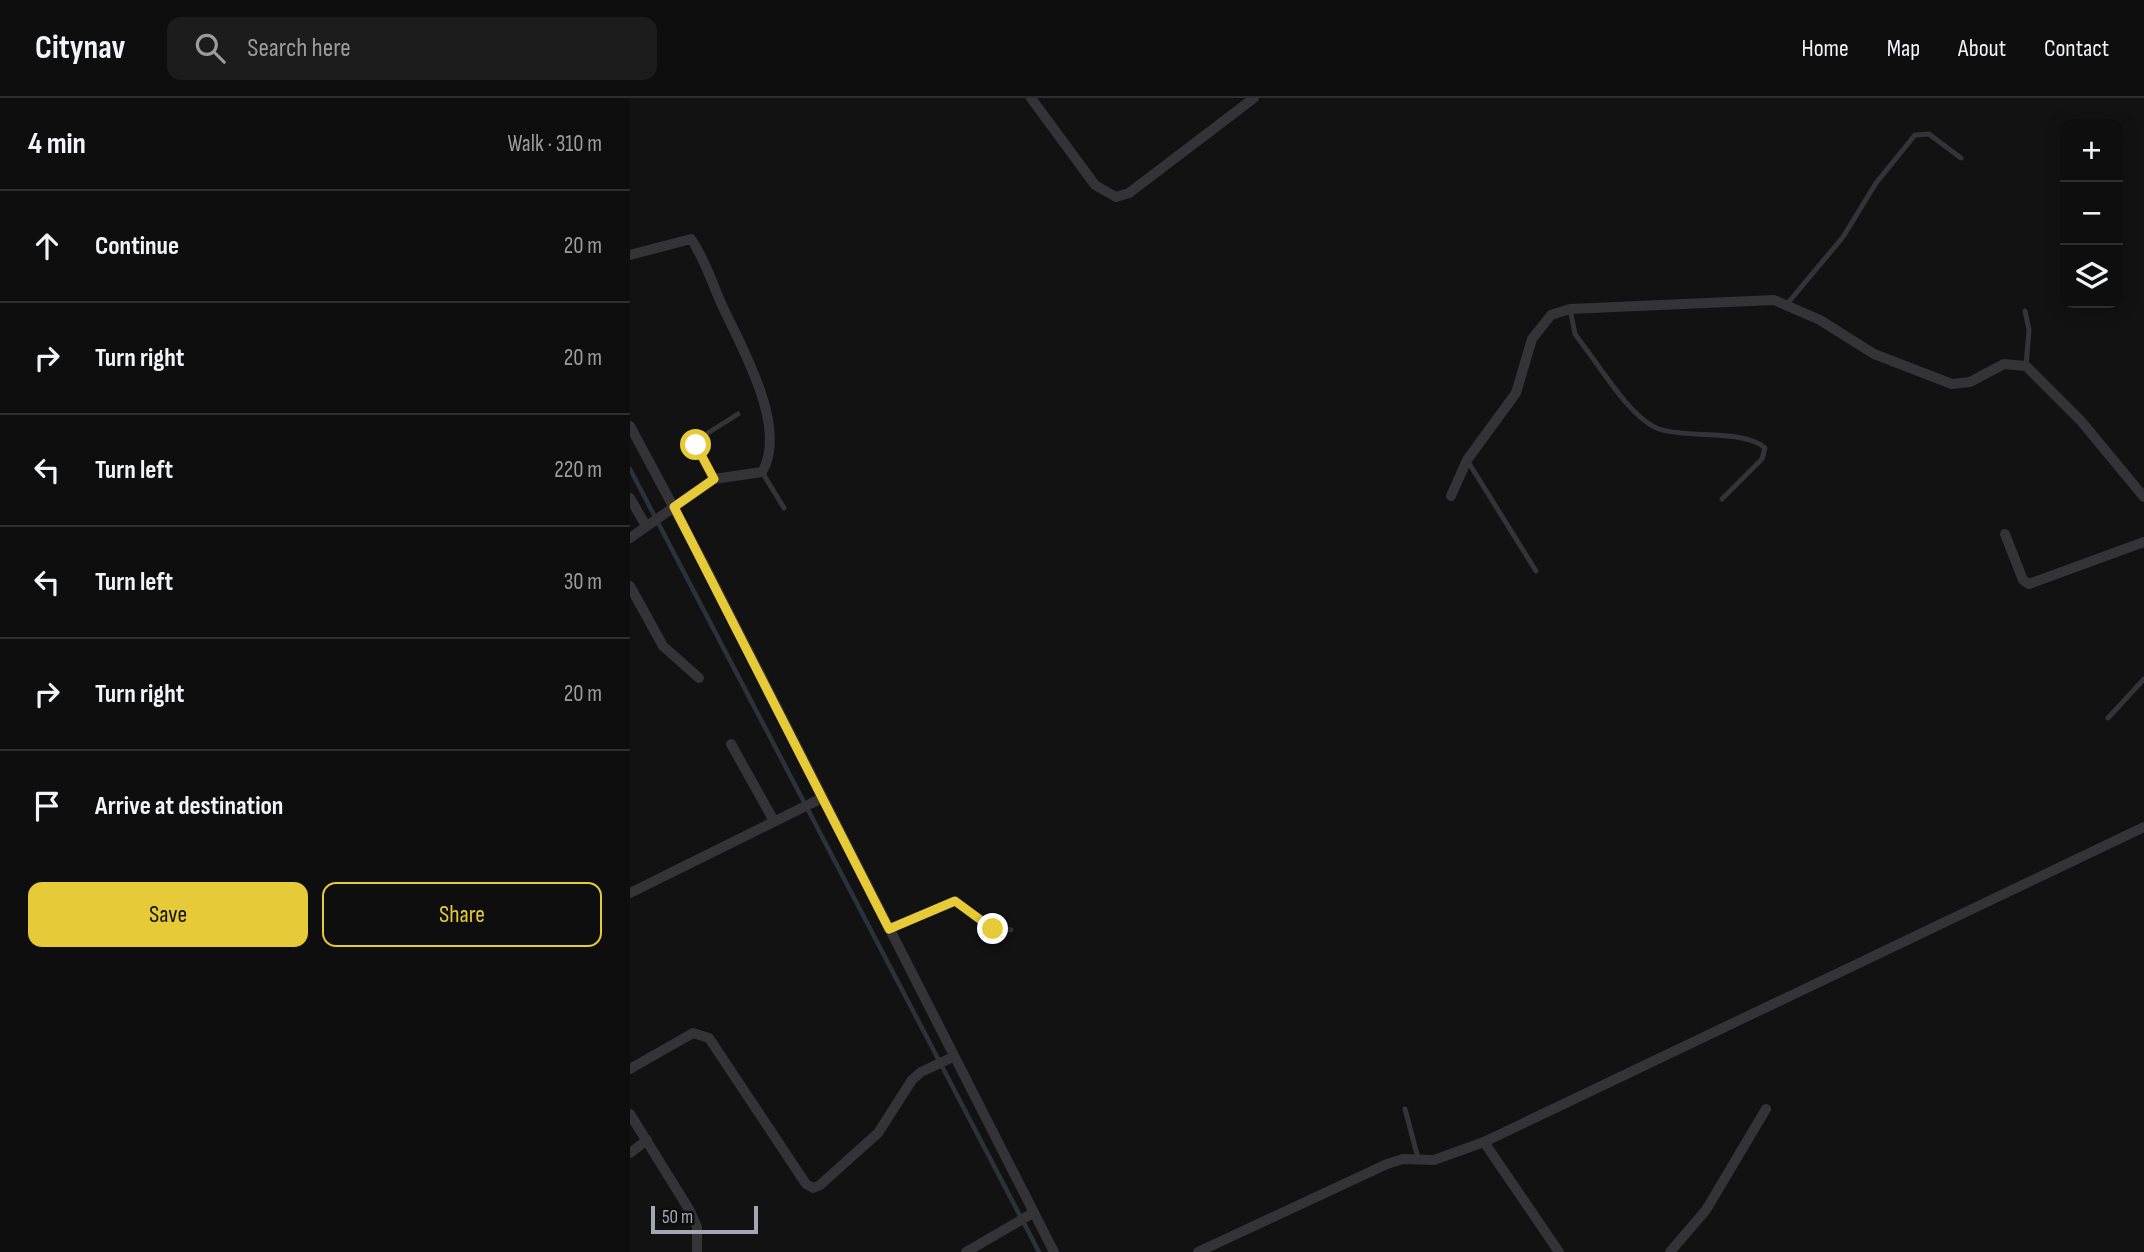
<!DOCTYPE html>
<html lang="en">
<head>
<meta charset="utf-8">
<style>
  :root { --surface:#0e0e0e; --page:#1c1c1c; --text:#f1f3f6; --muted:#9b9c9e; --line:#2e2e2e; --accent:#e6ca37 }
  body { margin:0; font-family:"Sofia Sans Condensed",sans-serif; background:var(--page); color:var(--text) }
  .controls { position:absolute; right:21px; top:21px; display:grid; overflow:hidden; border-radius:14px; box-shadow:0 4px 18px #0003 }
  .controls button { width:63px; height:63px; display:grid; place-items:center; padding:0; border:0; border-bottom:2px solid var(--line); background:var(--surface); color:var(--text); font:35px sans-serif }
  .scale { position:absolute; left:21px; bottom:18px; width:107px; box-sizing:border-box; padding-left:7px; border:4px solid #a4a6b3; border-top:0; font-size:19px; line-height:24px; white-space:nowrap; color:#a4a6b3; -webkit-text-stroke:5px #0d0d0e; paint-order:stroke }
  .stop { position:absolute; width:21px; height:21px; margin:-16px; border:5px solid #e6ca37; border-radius:50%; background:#fff }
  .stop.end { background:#e6ca37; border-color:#fff; box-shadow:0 2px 7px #0008 }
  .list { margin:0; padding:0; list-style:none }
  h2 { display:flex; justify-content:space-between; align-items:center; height:91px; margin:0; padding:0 28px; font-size:30px }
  h2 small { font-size:23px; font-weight:400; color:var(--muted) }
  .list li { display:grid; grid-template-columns:46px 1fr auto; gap:21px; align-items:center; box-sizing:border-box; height:112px; padding:0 28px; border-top:2px solid var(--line) }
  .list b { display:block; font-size:26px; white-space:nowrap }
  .list em { font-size:23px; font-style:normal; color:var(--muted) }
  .actions { display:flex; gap:14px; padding:21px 28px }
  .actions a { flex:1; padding:16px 0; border:2px solid var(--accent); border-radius:14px; text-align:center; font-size:24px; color:var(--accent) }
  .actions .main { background:var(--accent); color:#111 }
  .icon { flex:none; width:38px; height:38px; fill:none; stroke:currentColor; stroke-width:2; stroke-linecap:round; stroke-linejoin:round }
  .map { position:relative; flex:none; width:1514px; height:1154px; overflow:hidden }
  header { display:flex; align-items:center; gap:42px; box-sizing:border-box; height:98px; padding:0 35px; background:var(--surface); border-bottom:2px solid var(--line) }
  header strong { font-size:33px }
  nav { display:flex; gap:38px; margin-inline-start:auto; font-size:24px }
  .search { width:490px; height:63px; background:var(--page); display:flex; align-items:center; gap:18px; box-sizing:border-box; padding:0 24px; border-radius:14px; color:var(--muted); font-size:26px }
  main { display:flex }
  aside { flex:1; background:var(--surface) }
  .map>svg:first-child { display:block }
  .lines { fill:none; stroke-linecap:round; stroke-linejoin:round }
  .stream { stroke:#2c323b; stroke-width:4.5 }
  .lane { stroke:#333338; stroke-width:5 }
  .street { stroke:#333338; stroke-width:10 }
  .route { stroke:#e6ca37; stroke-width:9 }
</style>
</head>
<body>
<header>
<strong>Citynav</strong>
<div class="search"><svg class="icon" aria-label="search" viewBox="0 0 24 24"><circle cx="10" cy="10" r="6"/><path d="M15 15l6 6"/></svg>Search here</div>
<nav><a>Home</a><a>Map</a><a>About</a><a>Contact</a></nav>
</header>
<main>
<aside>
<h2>4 min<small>Walk · 310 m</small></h2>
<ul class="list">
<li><svg class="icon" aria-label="ahead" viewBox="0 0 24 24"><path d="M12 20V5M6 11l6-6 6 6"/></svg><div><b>Continue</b></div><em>20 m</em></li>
<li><svg class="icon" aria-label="right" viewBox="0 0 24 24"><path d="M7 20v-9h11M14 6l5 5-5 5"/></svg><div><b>Turn right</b></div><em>20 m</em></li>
<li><svg class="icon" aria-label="left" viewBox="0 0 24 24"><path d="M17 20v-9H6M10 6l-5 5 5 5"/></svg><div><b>Turn left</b></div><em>220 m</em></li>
<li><svg class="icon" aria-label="left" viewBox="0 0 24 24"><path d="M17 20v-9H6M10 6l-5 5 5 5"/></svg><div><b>Turn left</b></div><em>30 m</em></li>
<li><svg class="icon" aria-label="right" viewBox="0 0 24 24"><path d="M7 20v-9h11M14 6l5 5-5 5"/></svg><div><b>Turn right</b></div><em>20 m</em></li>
<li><svg class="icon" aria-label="arrive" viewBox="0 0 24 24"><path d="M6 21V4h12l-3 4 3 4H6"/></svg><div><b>Arrive at destination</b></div></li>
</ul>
<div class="actions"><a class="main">Save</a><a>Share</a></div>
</aside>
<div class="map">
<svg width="1514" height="1154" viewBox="0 0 1514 1154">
  <rect width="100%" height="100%" fill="#121213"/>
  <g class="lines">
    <polyline class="stream" points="0,371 409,1154"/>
    <g class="lane">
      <polyline points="1157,206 1213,139 1246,85 1285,37 1299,36 1331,60"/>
      <path d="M940,211l5,25 8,11c19,24 48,74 76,84 28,10 86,0 106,19l-3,11 -40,40"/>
      <polyline points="1395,213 1399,232 1396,268"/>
      <polyline points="837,362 906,473"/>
      <polyline points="132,374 154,410"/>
      <polyline points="84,381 66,347 70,340 108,316"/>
      <polyline points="1478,620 1514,581"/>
      <polyline points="259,831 325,803 354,827 381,832"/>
      <polyline points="775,1011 788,1060"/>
    </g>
    <g class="street">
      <polyline points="401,0 465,87 486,99 499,95 624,0"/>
      <path d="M0,157l61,-16c14,20 20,42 30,64 19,42 68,124 41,169l-48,7 -84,59"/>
      <polyline points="0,328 74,466 424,1154"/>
      <polyline points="821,398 837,362 886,295 902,241 921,217 940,211 1144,202 1190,222 1244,256 1322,286 1340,284 1374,266 1396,268 1451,323 1514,399"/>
      <polyline points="0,400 16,428"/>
      <polyline points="1375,436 1393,482 1399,486 1514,444"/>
      <polyline points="0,488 33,548 69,580"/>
      <polyline points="101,646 144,723"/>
      <polyline points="0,795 192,700"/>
      <polyline points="0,971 63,935 79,940 176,1086 183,1090 190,1087 248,1035 282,982 291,974 323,959"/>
      <polyline points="0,1016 60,1113 67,1129 67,1154"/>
      <polyline points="854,1044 929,1154"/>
      <polyline points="0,1055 17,1042"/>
      <polyline points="336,1154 403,1115"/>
      <polyline points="568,1154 757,1066 773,1061 804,1062 854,1044 1514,729"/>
      <polyline points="1040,1154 1076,1112 1136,1011"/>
    </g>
  </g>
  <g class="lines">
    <polyline class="route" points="66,347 84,381 44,409 259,831 325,803 363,831"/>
  </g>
</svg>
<div class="controls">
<button>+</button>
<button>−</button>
<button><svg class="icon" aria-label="layers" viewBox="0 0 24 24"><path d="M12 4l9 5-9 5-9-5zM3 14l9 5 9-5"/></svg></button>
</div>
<div class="scale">50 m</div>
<div class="stop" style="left:66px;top:347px"></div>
<div class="stop end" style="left:363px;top:831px"></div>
</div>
</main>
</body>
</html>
